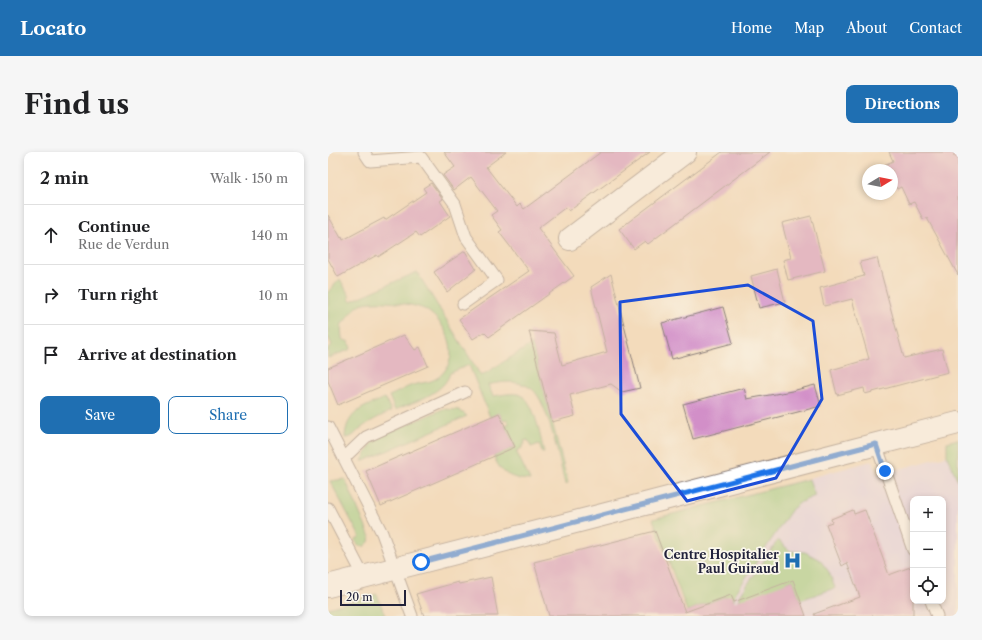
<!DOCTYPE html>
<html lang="en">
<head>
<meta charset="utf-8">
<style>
  :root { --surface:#fff; --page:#f6f6f6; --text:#202124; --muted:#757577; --line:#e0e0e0; --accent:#1f6fb2 }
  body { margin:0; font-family:"Libre Caslon Text",serif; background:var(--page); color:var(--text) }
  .controls { position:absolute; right:12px; bottom:12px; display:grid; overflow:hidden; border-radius:8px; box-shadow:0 2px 6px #0003 }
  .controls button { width:36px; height:36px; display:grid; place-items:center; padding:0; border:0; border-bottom:1px solid var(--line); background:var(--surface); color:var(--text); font:20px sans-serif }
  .compass { position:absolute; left:534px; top:12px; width:36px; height:36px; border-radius:50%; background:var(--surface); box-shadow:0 2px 6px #0003; rotate:80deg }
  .scale { position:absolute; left:12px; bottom:10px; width:66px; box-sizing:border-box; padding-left:4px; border:2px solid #22223b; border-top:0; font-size:11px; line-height:14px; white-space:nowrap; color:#22223b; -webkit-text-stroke:3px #fbf7ec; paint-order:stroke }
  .stop { position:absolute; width:12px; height:12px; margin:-9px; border:3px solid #1a73e8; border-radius:50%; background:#fff }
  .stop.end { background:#1a73e8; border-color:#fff; box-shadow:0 1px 4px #0008 }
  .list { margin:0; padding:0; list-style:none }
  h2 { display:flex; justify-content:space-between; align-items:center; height:52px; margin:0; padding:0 16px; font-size:17px }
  h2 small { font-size:13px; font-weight:400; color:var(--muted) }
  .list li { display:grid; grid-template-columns:26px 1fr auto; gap:12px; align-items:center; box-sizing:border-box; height:60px; padding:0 16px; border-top:1px solid var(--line) }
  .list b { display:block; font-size:15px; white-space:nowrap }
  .list p { margin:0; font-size:13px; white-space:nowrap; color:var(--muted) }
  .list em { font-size:13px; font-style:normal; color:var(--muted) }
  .actions { display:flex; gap:8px; padding:12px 16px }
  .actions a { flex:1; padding:9px 0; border:1px solid var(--accent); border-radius:8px; text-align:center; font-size:14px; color:var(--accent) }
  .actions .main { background:var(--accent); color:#fff }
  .icon { flex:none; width:22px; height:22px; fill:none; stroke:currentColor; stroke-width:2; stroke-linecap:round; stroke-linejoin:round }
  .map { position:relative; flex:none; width:630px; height:464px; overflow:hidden; border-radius:8px }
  header { display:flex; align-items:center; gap:24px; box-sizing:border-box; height:56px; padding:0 20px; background:var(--accent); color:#fff }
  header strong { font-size:19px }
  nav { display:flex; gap:22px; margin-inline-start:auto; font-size:14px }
  .intro { display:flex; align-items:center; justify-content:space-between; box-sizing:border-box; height:96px; padding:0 24px }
  h1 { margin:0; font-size:28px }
  .button { padding:10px 18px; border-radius:8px; background:var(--accent); color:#fff; font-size:14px; font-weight:700 }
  main { display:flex; gap:24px; padding:0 24px }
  aside { flex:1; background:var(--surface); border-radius:8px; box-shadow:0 2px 6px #0003 }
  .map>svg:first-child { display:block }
  .built { fill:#e0d4f4; fill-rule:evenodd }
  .green { fill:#95d084; stroke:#5c7960 }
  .building { fill:#d28fc8 }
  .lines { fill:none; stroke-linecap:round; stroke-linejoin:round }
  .lane-casing { stroke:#8a7e7b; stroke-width:13 }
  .street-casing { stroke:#8a7e7b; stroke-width:24 }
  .secondary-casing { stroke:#8a7e7b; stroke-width:24 }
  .lane { stroke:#fff; stroke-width:11 }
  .street { stroke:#fff; stroke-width:22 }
  .secondary { stroke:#fff; stroke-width:22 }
  .route { stroke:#1a73e8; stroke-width:5 }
  .marked { fill:none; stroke:#1d4ed8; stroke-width:3; stroke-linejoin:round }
  .labels { text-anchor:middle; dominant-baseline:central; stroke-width:3.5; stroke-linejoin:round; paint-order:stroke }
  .poi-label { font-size:12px; font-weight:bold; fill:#22223b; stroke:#fbf7ec; text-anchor:end }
</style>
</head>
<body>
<header>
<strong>Locato</strong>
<nav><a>Home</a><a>Map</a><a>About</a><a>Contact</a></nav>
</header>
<div class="intro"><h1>Find us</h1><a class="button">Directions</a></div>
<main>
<aside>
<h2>2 min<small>Walk · 150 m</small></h2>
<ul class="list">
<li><svg class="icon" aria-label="ahead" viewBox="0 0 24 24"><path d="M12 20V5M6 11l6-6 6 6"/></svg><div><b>Continue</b><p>Rue de Verdun</p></div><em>140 m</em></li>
<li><svg class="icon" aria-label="right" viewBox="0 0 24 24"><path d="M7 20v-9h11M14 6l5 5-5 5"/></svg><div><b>Turn right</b></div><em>10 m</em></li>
<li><svg class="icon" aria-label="arrive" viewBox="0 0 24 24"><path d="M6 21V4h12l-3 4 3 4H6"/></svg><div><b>Arrive at destination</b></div></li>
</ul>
<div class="actions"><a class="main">Save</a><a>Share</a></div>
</aside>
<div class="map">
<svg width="630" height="464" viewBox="0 0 630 464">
  <rect width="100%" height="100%" fill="#fbf7ec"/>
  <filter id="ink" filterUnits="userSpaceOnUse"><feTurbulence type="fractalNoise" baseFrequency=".025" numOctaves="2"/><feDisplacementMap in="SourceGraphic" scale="8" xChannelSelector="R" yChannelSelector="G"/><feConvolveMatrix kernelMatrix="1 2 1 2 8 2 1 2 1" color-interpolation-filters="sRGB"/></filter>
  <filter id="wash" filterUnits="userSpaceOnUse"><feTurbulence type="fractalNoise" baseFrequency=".012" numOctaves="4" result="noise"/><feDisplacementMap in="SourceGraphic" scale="16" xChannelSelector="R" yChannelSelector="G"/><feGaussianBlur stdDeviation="0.9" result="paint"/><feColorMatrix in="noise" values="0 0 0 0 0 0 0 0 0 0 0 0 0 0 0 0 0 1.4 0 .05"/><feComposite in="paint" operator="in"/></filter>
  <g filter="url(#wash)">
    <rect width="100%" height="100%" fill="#f3dbbb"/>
    <path class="built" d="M630,287v177h-265l-37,-96 216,-59 5,13 15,-3 55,-15v-14zM585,347h30v102h-30z"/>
    <g class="green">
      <path d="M89,120l64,104 51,-32 36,139 -3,1c-5,-20 -17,-83 -33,-95 -12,-9 -30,-8 -44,-4l5,11c8,-1 20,-4 28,-1 14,7 19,42 23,57h-2l-3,-8 -8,3 -3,-7 -4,1 1,3 -3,2v2l-6,3 14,29c-18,-1 -30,-6 -36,-24l21,-9 -10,-22 4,-1 -2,-5 -4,2 -4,-8 -9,4 -21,-52 -19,8c-6,21 -37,29 -55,37l-6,-14c8,-3 20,-11 28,-12 10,-2 17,-2 25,-10 19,-19 5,-51 -16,-64 -12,-7 -53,-11 -65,-6 -6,3 -14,15 -19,20l-1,3 1,12 7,3 2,7 -23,9v-9l4,-4 -4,-9v-44l12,-13 10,18 -1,2 2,2z"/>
      <path d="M57,246l6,13c-10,5 -21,10 -30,17 -6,5 -8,10 -16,10 1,-27 20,-31 40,-40z"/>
      <polygon points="115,257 131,258 139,264 36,309 34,309 44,291 53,284"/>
      <polygon points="630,287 630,329 619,304 619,290"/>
      <polygon points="17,327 42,385 41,390 37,394 31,394 27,388 32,385 2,329"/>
      <polygon points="481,327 487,344 473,350 464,357 407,442 405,452 406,464 398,444 359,459 325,367"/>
      <polygon points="450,388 462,399 477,400 492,408 501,420 507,436 472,448 465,428 410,451 413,442"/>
      <polygon points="49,442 57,464 0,464 0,456"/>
    </g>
    <g id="blocks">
      <g class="building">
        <polygon points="116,0 178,0 158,15 189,55 192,52 196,57 273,0 322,0 241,59 238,55 210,76 246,124 161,185 156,180 145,187 131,167 201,119 171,80 174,78 163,63 169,59 143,25 126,38 115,23 127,15"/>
        <polygon points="394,0 442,0 320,92 317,89 306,97 291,77"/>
        <polygon points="561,0 626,0 626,4 630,6 630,123 599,66 595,67 586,50 581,52 573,35 569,37 564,28 564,18 559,18 556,13 565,9"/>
        <polygon points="103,31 115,47 112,49 122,64 92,85 88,80 50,105 49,103 10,125 0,107 0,63 13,86 14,85 15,88 56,66 57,68 98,40 95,36"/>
        <polygon points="483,64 497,119 460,128 455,108 463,106 454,71"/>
        <polygon points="137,99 148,117 119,140 106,120"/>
        <polygon points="549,106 576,206 614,197 620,220 537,242 536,236 509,243 503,218 541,207 524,147 496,154 492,136 536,124 532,110"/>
        <polygon points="449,117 457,150 431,156 423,124"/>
        <polygon points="283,122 312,236 294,240 283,232 242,243 247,264 224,270 201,179 226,181 234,213 279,200 263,135"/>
        <polygon points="395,155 405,191 344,207 334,171"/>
        <polygon points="76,183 87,198 92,195 100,214 10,253 0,229 0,216"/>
        <polygon points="487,233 493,254 365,287 355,252 416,236 419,247 464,239"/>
        <polygon points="171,261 187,295 53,354 38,319"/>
        <polygon points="525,358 526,362 537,358 561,423 585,414 585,464 487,464 486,462 532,445 519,411 514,414 498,372 504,370 503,367"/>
        <polygon points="327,379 357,460 403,443 406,450 465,428 478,464 221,464 206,410"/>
        <polygon points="163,425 170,464 96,464 88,442 130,430 131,432"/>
      </g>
    </g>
  </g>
  <g filter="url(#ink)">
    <use href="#blocks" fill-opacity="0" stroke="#8a7e7b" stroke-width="1"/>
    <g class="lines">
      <defs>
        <g id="lane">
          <polyline points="36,0 42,9 93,5 127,52 138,85 169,128 135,152"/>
          <polyline points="0,275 54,381 84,464"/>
          <polyline points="548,292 585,398"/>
          <polyline points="16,306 38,285 137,240"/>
          <polyline points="0,356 36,425"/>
          <polyline points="603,449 609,464"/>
        </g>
        <polyline id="street" points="242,87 357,0"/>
        <polyline id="secondary" points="0,434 630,271"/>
      </defs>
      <use href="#lane" class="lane-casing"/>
      <use href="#street" class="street-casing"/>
      <use href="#secondary" class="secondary-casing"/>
      <use href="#lane" class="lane"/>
      <use href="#street" class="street"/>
      <use href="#secondary" class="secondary"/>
    </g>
  </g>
  <g class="lines" filter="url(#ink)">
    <polyline class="route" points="93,410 548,292 557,319"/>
  </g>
  <path d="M0 0H630V464H0ZM420,133l65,36 9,78 -46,79 -89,23 -66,-87 -1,-112z" fill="#f3dbbb" fill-opacity=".55" fill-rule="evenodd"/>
  <path class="marked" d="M420,133l65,36 9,78 -46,79 -89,23 -66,-87 -1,-112z"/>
  <defs>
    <symbol id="hospital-bare" viewBox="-9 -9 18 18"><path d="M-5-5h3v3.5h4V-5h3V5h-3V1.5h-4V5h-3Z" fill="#1f6fb2" stroke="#fbf7ec" stroke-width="2.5" paint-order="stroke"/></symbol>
  </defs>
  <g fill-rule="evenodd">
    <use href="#hospital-bare" x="452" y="396" width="25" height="25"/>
  </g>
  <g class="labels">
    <g class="poi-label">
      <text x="451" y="402">Centre Hospitalier<tspan x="451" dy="14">Paul Guiraud</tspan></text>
    </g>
  </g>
</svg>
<div class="controls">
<button>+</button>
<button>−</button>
<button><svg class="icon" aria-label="locate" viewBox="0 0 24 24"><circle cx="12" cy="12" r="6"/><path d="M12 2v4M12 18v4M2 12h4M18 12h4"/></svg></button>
</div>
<svg class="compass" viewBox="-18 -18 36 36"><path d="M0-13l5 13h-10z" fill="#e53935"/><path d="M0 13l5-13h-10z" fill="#757577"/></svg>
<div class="scale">20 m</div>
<div class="stop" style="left:93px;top:410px"></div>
<div class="stop end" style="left:557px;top:319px"></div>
</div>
</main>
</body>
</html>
